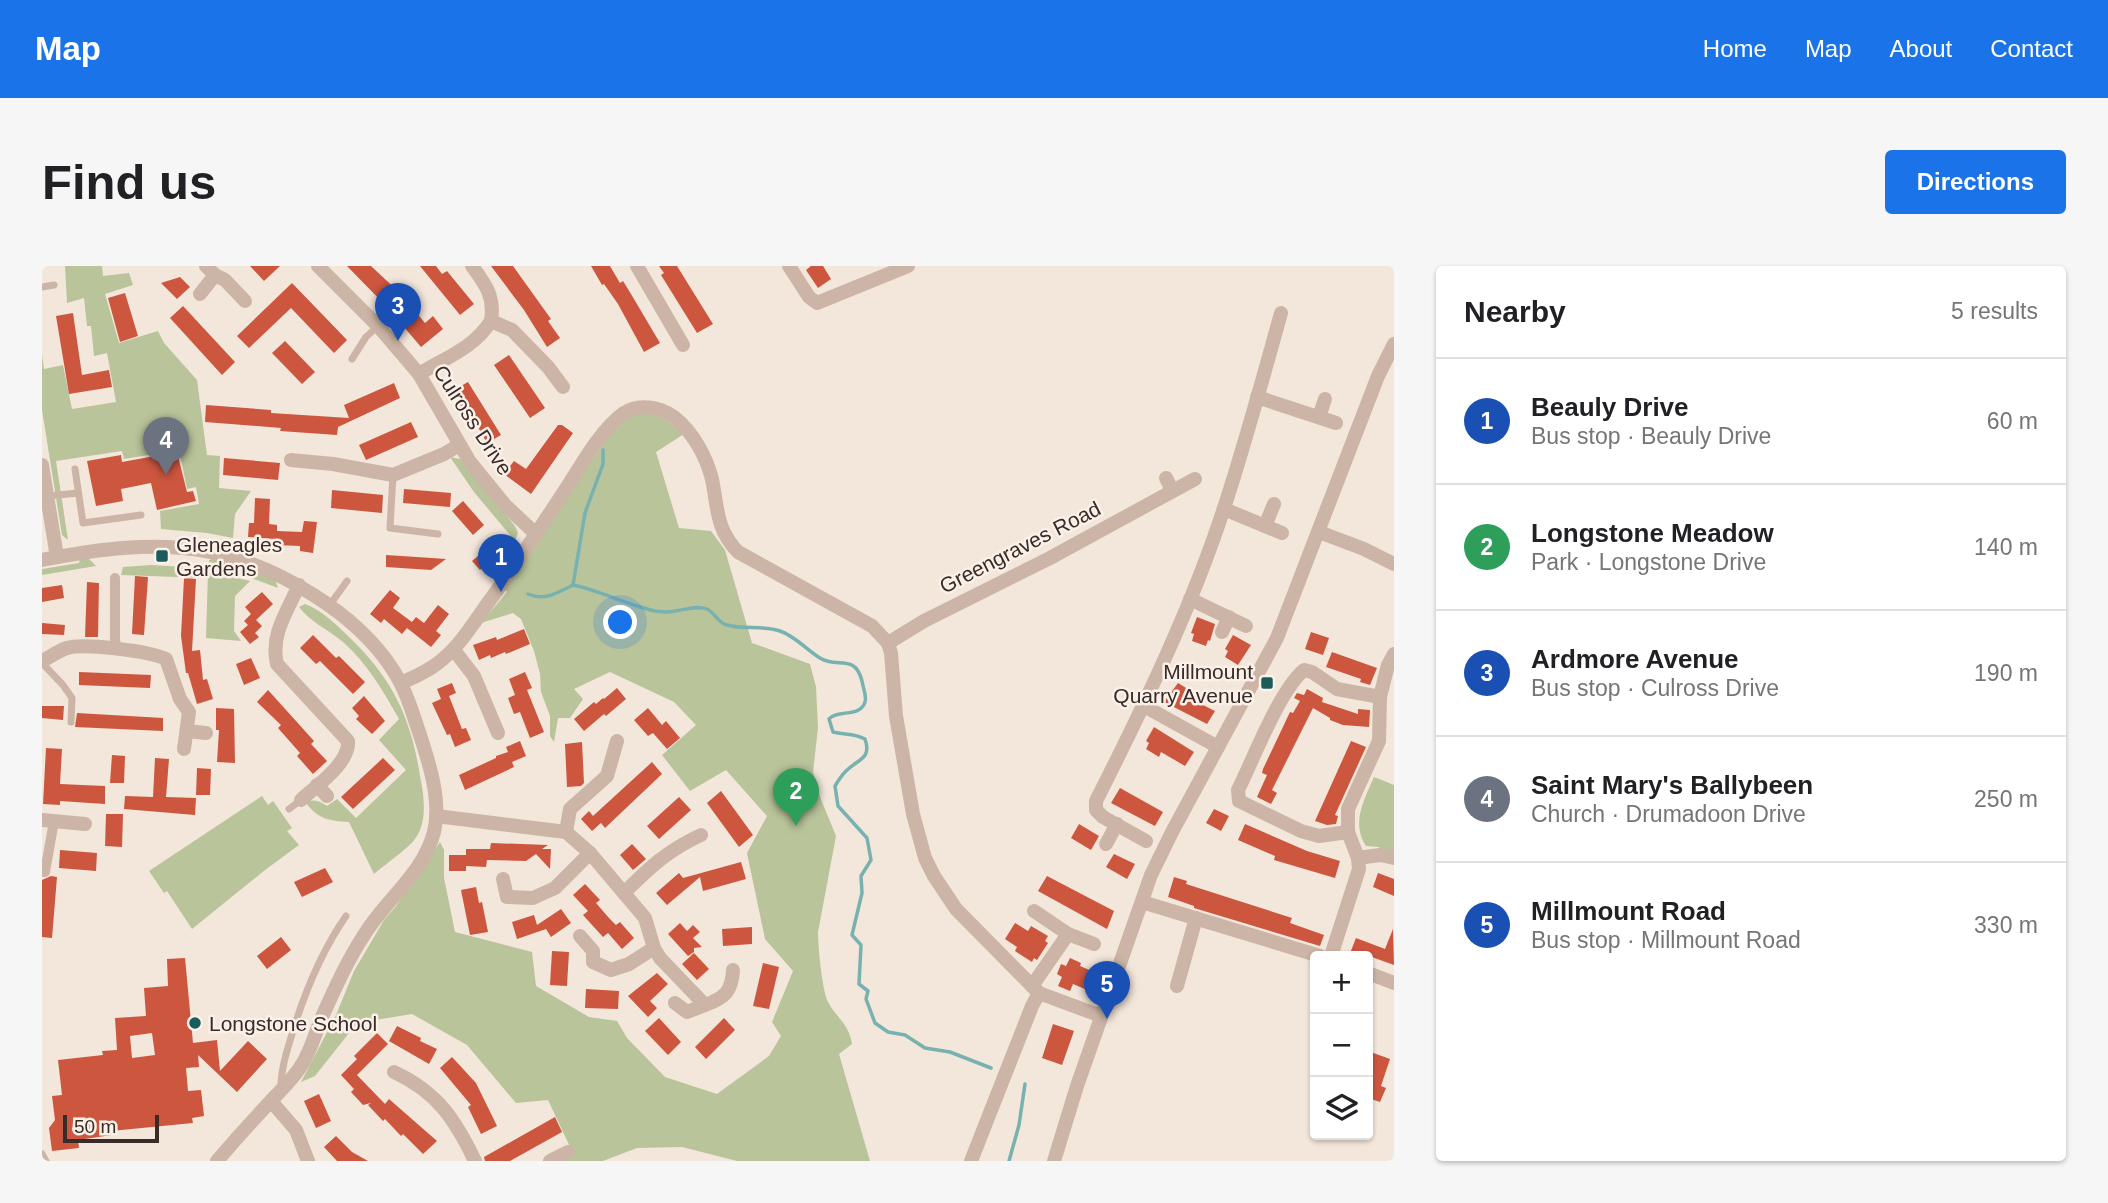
<!DOCTYPE html>
<html lang="en">
<head>
<meta charset="utf-8">
<style>
  :root { --surface:#fff; --page:#f6f6f6; --text:#202124; --muted:#757577; --line:#e0e0e0; --accent:#1a73e8 }
  body { margin:0; font-family:Arial,sans-serif; background:var(--page); color:var(--text) }
  .controls { position:absolute; right:21px; bottom:21px; display:grid; overflow:hidden; border-radius:7px; box-shadow:0 2px 5px #0004 }
  .controls button { width:63px; height:63px; display:grid; place-items:center; padding:0; border:0; border-bottom:2px solid var(--line); background:var(--surface); color:var(--text); font:35px sans-serif }
  .scale { position:absolute; left:21px; bottom:18px; width:96px; box-sizing:border-box; padding-left:7px; border:4px solid #382b28; border-top:0; font-size:19px; line-height:24px; white-space:nowrap; color:#382b28; -webkit-text-stroke:5px #fbf1e8; paint-order:stroke }
  .you { position:absolute; left:579px; top:357px; width:24px; height:24px; margin:-18px; border:5px solid #fff; border-radius:50%; background:#1a73e8; box-shadow:0 0 0 10px #1a73e833 }
  .badge { display:grid; place-items:center; width:46px; height:46px; border-radius:50%; background:var(--accent); color:#fff; font-size:23px; font-weight:700 }
  .pin { position:absolute; translate:-50% -58px; filter:drop-shadow(0 2px 4px #0008) }
  .pin::after { content:''; position:absolute; top:37px; width:24px; height:21px; background:inherit; clip-path:polygon(0 0,100% 0,50% 100%) }
  .list { margin:0; padding:0; list-style:none }
  h2 { display:flex; justify-content:space-between; align-items:center; height:91px; margin:0; padding:0 28px; font-size:30px }
  h2 small { font-size:23px; font-weight:400; color:var(--muted) }
  .list li { display:grid; grid-template-columns:46px 1fr auto; gap:21px; align-items:center; box-sizing:border-box; height:126px; padding:0 28px; border-top:2px solid var(--line) }
  .list b { display:block; font-size:26px; white-space:nowrap }
  .list p { margin:0; font-size:23px; white-space:nowrap; color:var(--muted) }
  .list em { font-size:23px; font-style:normal; color:var(--muted) }
  .icon { flex:none; width:38px; height:38px; fill:none; stroke:currentColor; stroke-width:2; stroke-linecap:round; stroke-linejoin:round }
  .map { position:relative; flex:none; width:1352px; height:895px; overflow:hidden; border-radius:7px }
  header { display:flex; align-items:center; gap:42px; box-sizing:border-box; height:98px; padding:0 35px; background:var(--accent); color:#fff }
  header strong { font-size:33px }
  nav { display:flex; gap:38px; margin-inline-start:auto; font-size:24px }
  .intro { display:flex; align-items:center; justify-content:space-between; box-sizing:border-box; height:168px; padding:0 42px }
  h1 { margin:0; font-size:49px }
  .button { padding:18px 32px; border-radius:7px; background:var(--accent); color:#fff; font-size:24px; font-weight:700 }
  main { display:flex; gap:42px; padding:0 42px }
  aside { flex:1; background:var(--surface); border-radius:7px; box-shadow:0 2px 5px #0004 }
  .map>svg:first-child { display:block }
  .green { fill:#b9c49a }
  .lines { fill:none; stroke-linecap:round; stroke-linejoin:round }
  .stream { stroke:#78b2b0; stroke-width:3.5 }
  .building { fill:#cd563f; fill-rule:evenodd }
  .service { stroke:#ccb5a6; stroke-width:7 }
  .pedestrian { stroke:#ccb5a6; stroke-width:10 }
  .minor { stroke:#ccb5a6; stroke-width:14 }
  .poi-dot { fill:#1a5c5b; stroke:#fbf1e8; stroke-width:2.5 }
  .labels { text-anchor:middle; dominant-baseline:central; stroke-width:5; stroke-linejoin:round; paint-order:stroke }
  .street-label { font-size:21px; fill:#382b28; stroke:#fbf1e8 }
  .poi-label { font-size:21px; fill:#382b28; stroke:#fbf1e8; text-anchor:start }
</style>
</head>
<body>
<header>
<strong>Map</strong>
<nav><a>Home</a><a>Map</a><a>About</a><a>Contact</a></nav>
</header>
<div class="intro"><h1>Find us</h1><a class="button">Directions</a></div>
<main>
<div class="map">
<svg width="1352" height="895" viewBox="0 0 1352 895">
  <rect width="100%" height="100%" fill="#f3e6db"/>
  <g class="green">
    <polygon points="23,0 60,0 61,10 87,7 91,19 63,28 77,77 116,65 122,77 155,114 165,189 178,190 177,222 209,225 193,248 191,272 165,267 119,263 118,245 157,238 154,221 145,223 137,184 82,193 80,185 14,195 26,274 20,269 0,144 0,89 2,103 21,99 30,143 74,136 65,87 52,90 49,60 45,60 42,32 25,37"/>
    <path d="M604,146l19,7 19,15 -28,18 23,76 32,3 14,19 27,93 58,21 6,23 2,41 -5,44 7,25 16,39 -18,96c0,16 4,54 9,68 8,17 22,23 25,44l-13,10 31,107h-133l-55,-14 -45,1 -34,13h-48l17,-10 -24,-51 -32,3 -49,-58 -55,-31 -55,9 -42,53 -14,6 35,-67 18,-44 30,-51 12,-14 44,-64 4,8v28l11,54 77,20 4,34 53,31 28,4 10,17 38,39 52,17 52,-38 12,-20 -9,-14 21,-51 -28,-32 -18,-86 20,-37 -41,-46 -36,21 -28,-36 34,-30 -22,-23 -64,-30 -36,17 9,10 -13,19h-12l-4,24 -4,-6v-20l-9,-24 -1,-18 -6,-23 -13,-32 -8,-6 -32,10 26,-31 -2,-3 102,-151 26,-25z"/>
    <polygon points="408,191 418,193 473,260 476,267 473,275 432,226"/>
    <polygon points="46,292 54,300 0,309 0,303 37,297 38,293"/>
    <polygon points="170,293 207,303 233,314 236,322 199,308 167,300 167,294"/>
    <polygon points="109,299 157,302 163,304 163,312 79,309 81,301"/>
    <polygon points="166,305 208,315 193,330 192,365 199,375 164,372"/>
    <path d="M263,338c16,6 31,20 43,32 44,42 63,81 72,140 4,20 8,45 -5,63 -5,8 -32,27 -41,35l-25,-52c-20,-1 -31,-3 -43,-19 8,-5 13,-2 21,3l10,-7 19,19 50,-48 -27,-30 20,-21c-16,-28 -32,-56 -56,-77 -14,-12 -33,-20 -44,-35z"/>
    <path d="M1332,511l20,8v68l-14,-3 -1,-3 -13,-1c-15,-23 -2,-46 8,-69z"/>
    <polygon points="220,530 226,539 231,535 250,562 245,565 257,579 223,604 150,663 125,625 122,627 107,605"/>
  </g>
  <g class="lines">
    <g class="stream">
      <path d="M531,319c24,5 46,16 71,23 9,3 22,5 31,3 10,-1 22,-6 32,-2 8,4 11,14 20,16 17,5 36,0 53,6 15,5 27,19 40,27 17,11 35,-5 42,23 1,7 5,15 3,21 -5,16 -27,7 -36,17l4,13c11,3 21,1 32,7 7,20 -7,20 -19,32 -4,4 -8,10 -11,15l3,20 29,32 4,22 -10,16 1,17 -10,42 9,10 -2,39 9,7 -2,8 9,24 13,9 17,3 20,13 25,4 41,16"/>
      <polyline points="531,319 543,247 561,198 561,184"/>
      <path d="M486,328c17,7 29,-1 45,-9"/>
      <polyline points="967,895 977,859 983,818"/>
    </g>
  </g>
  <g class="building">
    <polygon points="208,0 238,0 222,15"/>
    <polygon points="305,0 329,0 360,29 383,57 391,50 401,63 379,81 345,41"/>
    <polygon points="378,0 394,0 400,8 405,5 432,38 418,49"/>
    <polygon points="449,0 471,0 509,53 506,55 518,72 505,81 482,44"/>
    <polygon points="549,0 568,0 578,17 581,15 589,28 618,77 602,86 576,38 562,18 560,19"/>
    <polygon points="617,0 635,0 671,58 655,67 619,9 622,7"/>
    <polygon points="769,0 781,0 789,13 776,22 764,4"/>
    <polygon points="138,11 148,21 135,33 119,17"/>
    <polygon points="250,17 305,74 292,87 249,42 207,82 195,70"/>
    <polygon points="83,27 96,70 78,76 66,32"/>
    <polygon points="141,40 193,96 180,109 128,52"/>
    <polygon points="31,47 40,109 67,104 70,121 27,128 14,50"/>
    <polygon points="243,75 273,106 260,118 230,87"/>
    <polygon points="467,89 503,142 488,152 452,99"/>
    <polygon points="426,116 459,169 445,177 436,161 434,162 423,143 421,144 410,125"/>
    <polygon points="352,117 358,132 296,161 295,169 238,165 239,162 163,156 164,139 229,144 229,147 307,152 302,139"/>
    <polygon points="369,156 376,171 324,194 317,179"/>
    <polygon points="516,159 520,159 531,167 489,228 462,208 472,195 484,203"/>
    <polygon points="135,186 145,226 151,225 154,235 115,244 109,217 79,223 81,235 54,240 45,195 79,189 80,196"/>
    <polygon points="182,192 238,197 236,214 181,209"/>
    <polygon points="362,223 409,227 408,241 361,237"/>
    <polygon points="290,224 341,229 340,247 289,242"/>
    <polygon points="213,232 228,233 227,258 235,259 235,265 260,266 262,255 275,256 271,287 258,285 258,280 234,279 234,273 206,271 207,257 212,257"/>
    <polygon points="421,235 442,259 431,269 410,245"/>
    <polygon points="454,275 462,284 438,304 430,295"/>
    <polygon points="344,289 390,292 404,293 389,304 344,301"/>
    <polygon points="93,310 106,311 102,369 90,368"/>
    <polygon points="142,312 154,313 150,385 158,384 161,414 165,413 171,433 155,438 146,407 144,407 139,370"/>
    <polygon points="45,316 57,317 56,371 43,371"/>
    <polygon points="20,319 22,332 0,336 0,322"/>
    <polygon points="348,324 358,332 351,342 370,356 374,351 382,357 396,339 407,348 394,365 399,369 389,381 365,362 360,368 342,353 339,357 328,348"/>
    <polygon points="220,326 231,338 214,354 220,360 213,367 217,371 208,378 198,366 206,359 202,355 209,348 203,341"/>
    <polygon points="1155,351 1173,358 1168,375 1166,374 1164,380 1150,375 1152,368 1149,367"/>
    <polygon points="0,357 23,359 22,369 0,368"/>
    <polygon points="482,363 488,378 464,388 463,386 449,392 448,389 437,394 431,379 454,371 455,374"/>
    <polygon points="1269,366 1287,372 1281,389 1263,383"/>
    <polygon points="271,369 294,392 297,390 323,416 311,428 278,395 274,398 258,382"/>
    <polygon points="1191,369 1209,379 1196,399 1183,391 1186,385 1183,383"/>
    <polygon points="1290,386 1335,402 1328,419 1318,416 1319,413 1284,401"/>
    <polygon points="209,392 218,412 202,419 194,398"/>
    <polygon points="37,406 109,409 108,422 37,419"/>
    <polygon points="483,406 490,422 485,424 502,466 488,472 478,446 472,448 466,432 473,429 467,413"/>
    <polygon points="410,417 414,427 407,430 420,463 424,462 429,474 413,481 408,468 405,469 390,437 399,433 395,423"/>
    <polygon points="1136,417 1149,425 1145,431 1173,445 1165,458 1122,436"/>
    <polygon points="575,422 584,433 564,450 562,448 542,465 532,453 552,436 554,438 561,432 562,433"/>
    <polygon points="1265,423 1281,432 1280,436 1316,448 1316,443 1328,444 1327,461 1301,459 1288,454 1288,452 1271,442 1230,524 1235,527 1229,538 1215,531 1225,509 1220,507 1221,503 1248,446 1251,447 1258,435 1252,432 1255,427 1262,429"/>
    <polygon points="226,424 272,475 269,478 285,495 271,508 255,490 258,487 236,462 239,459 215,436"/>
    <polygon points="322,430 343,455 330,468 314,453 317,450 310,442"/>
    <polygon points="0,440 22,440 21,454 0,452"/>
    <polygon points="174,442 192,443 193,497 175,496 177,464 174,464"/>
    <polygon points="606,442 620,459 624,455 638,472 625,483 611,467 606,470 592,454"/>
    <polygon points="35,447 121,452 121,465 33,461"/>
    <polygon points="1112,461 1152,486 1143,500 1119,486 1117,491 1104,483 1107,477 1104,475"/>
    <polygon points="478,475 484,490 470,496 472,501 423,524 417,509 454,492 454,490 466,486 464,481"/>
    <polygon points="1309,475 1324,481 1293,549 1296,550 1294,558 1285,559 1273,555"/>
    <polygon points="540,476 542,517 539,520 525,521 523,478"/>
    <polygon points="4,482 20,483 18,518 63,520 63,538 18,535 18,539 1,538"/>
    <polygon points="70,489 83,490 82,517 68,517"/>
    <polygon points="113,492 127,493 124,531 154,532 153,549 82,543 83,530 111,531"/>
    <polygon points="341,492 353,504 311,543 299,531"/>
    <polygon points="610,496 620,508 563,562 559,557 550,565 539,553 547,545 551,550"/>
    <polygon points="155,502 169,503 168,529 154,529"/>
    <polygon points="1078,522 1121,546 1113,560 1069,537"/>
    <polygon points="679,525 711,569 697,581 665,537"/>
    <polygon points="637,531 649,544 617,573 605,560"/>
    <polygon points="1172,543 1187,550 1179,565 1164,557"/>
    <polygon points="64,548 81,548 80,581 63,580"/>
    <polygon points="1037,558 1057,570 1049,584 1029,572"/>
    <polygon points="1203,558 1265,585 1298,595 1293,612 1232,594 1233,590 1196,574"/>
    <polygon points="449,577 506,579 500,583 509,583 508,603 494,588 484,595 445,594 444,601 424,600 424,605 407,605 407,589 424,589 424,583 448,583"/>
    <polygon points="590,578 604,593 591,604 578,589"/>
    <polygon points="18,584 55,587 54,605 17,602"/>
    <polygon points="1072,588 1093,598 1085,613 1064,601"/>
    <polygon points="699,596 704,613 661,625 658,611 625,639 614,627 637,607 641,612"/>
    <polygon points="283,602 291,616 260,631 252,616"/>
    <polygon points="1336,607 1352,613 1352,630 1331,621"/>
    <polygon points="9,610 15,611 10,672 0,671 0,614"/>
    <polygon points="1005,610 1072,645 1065,663 996,625"/>
    <polygon points="1132,611 1145,615 1144,618 1250,652 1248,657 1282,669 1278,680 1152,642 1152,640 1126,631"/>
    <polygon points="543,618 558,634 554,637 567,652 574,659 578,656 592,672 580,683 566,667 561,671 541,649 546,645 531,629"/>
    <polygon points="434,621 437,637 440,636 446,666 428,669 419,624"/>
    <polygon points="519,643 529,657 509,671 504,663 475,673 470,656 492,649 495,659"/>
    <polygon points="638,657 645,665 651,659 658,666 651,672 660,681 652,682 652,686 646,690 626,668"/>
    <polygon points="973,657 986,665 989,660 1006,670 1003,675 1006,677 995,694 992,692 990,696 973,685 975,681 963,673"/>
    <polygon points="710,661 710,678 681,680 680,663"/>
    <polygon points="1351,663 1352,699 1327,690 1307,690 1314,672 1343,683"/>
    <polygon points="239,671 249,684 225,703 215,690"/>
    <polygon points="510,685 527,686 525,720 508,719"/>
    <polygon points="652,687 667,703 655,714 640,698"/>
    <path d="M143,692l8,85 24,-3 3,31 28,-30 19,18 -30,33 -39,-37 1,12 -13,1 2,23 13,-1 3,26 -12,2 1,5 -82,8 1,4 -34,5 1,8 -27,3 -3,-23 6,-8 -3,-24 10,-1 -4,-35 45,-5 -1,-4 15,-1 -2,-32 31,-2 -2,-28 24,-2 -1,-27zM110,767l3,22 -23,3 -2,-22z"/>
    <polygon points="1028,692 1039,697 1038,700 1057,708 1050,726 1031,718 1028,725 1016,720 1020,711 1015,708 1019,698 1024,700"/>
    <polygon points="721,697 737,701 727,743 711,740"/>
    <polygon points="615,707 626,718 608,735 615,742 606,751 586,730"/>
    <polygon points="544,723 577,725 576,743 543,742"/>
    <polygon points="617,752 639,776 626,789 603,765"/>
    <polygon points="682,752 693,764 664,793 653,781"/>
    <polygon points="1011,758 1032,765 1020,799 1000,792"/>
    <polygon points="355,760 379,772 378,775 395,783 387,798 347,775"/>
    <polygon points="335,767 346,778 315,809 343,838 347,833 395,875 381,888 361,868 359,870 343,853 341,855 326,839 329,837 321,839 309,826 312,823 299,809 315,793 312,790"/>
    <polygon points="1326,785 1348,793 1339,820 1344,822 1338,836 1326,832"/>
    <polygon points="410,791 434,817 455,860 439,868 426,841 429,839 398,802"/>
    <polygon points="277,828 289,855 274,862 262,835"/>
    <polygon points="513,851 520,866 468,895 443,895 442,891"/>
    <polygon points="294,870 310,886 326,895 295,895 282,881"/>
  </g>
  <g class="lines">
    <g class="service">
      <polyline points="0,21 12,19"/>
      <polyline points="310,93 324,71 336,60"/>
      <polyline points="33,203 41,257 99,249"/>
      <polyline points="351,209 348,262 396,268"/>
      <polyline points="6,230 36,227"/>
      <polyline points="287,340 305,315"/>
      <polyline points="0,397 21,419 30,432 29,456"/>
      <polyline points="247,543 259,534"/>
      <path d="M239,821c0,-19 6,-36 11,-53 13,-43 29,-82 54,-118"/>
      <polyline points="0,888 4,895"/>
    </g>
    <g class="pedestrian">
      <polyline points="73,312 73,374 75,383"/>
      <polyline points="0,606 3,606 12,555"/>
    </g>
    <g class="minor">
      <polyline points="164,0 173,9 183,14 203,35"/>
      <polyline points="276,0 336,60 377,108 428,196 463,239 494,268"/>
      <path d="M430,0c14,19 23,31 19,55"/>
      <polyline points="595,0 641,79"/>
      <polyline points="747,0 767,31 775,37 866,0"/>
      <polyline points="158,28 173,9"/>
      <path d="M377,108c26,-16 55,-26 72,-53l21,9 36,37 15,20"/>
      <polyline points="1215,131 1294,157"/>
      <polyline points="1277,151 1283,133"/>
      <polyline points="249,194 291,198 351,209 402,188 417,179"/>
      <polyline points="0,199 15,291"/>
      <polyline points="1124,212 1130,224"/>
      <polyline points="1182,243 1240,267"/>
      <polyline points="1223,260 1232,238"/>
      <polyline points="1277,266 1322,283 1352,298"/>
      <path d="M0,294c55,-11 113,-19 168,-8 66,13 147,61 183,118 12,18 18,38 25,59 10,30 24,71 16,103 -10,40 -47,67 -68,100 -18,27 -31,56 -44,85 -7,16 -11,34 -21,49 -8,13 -20,24 -31,36 -18,19 -36,39 -53,59"/>
      <path d="M257,319c-12,27 -29,50 -22,79l71,77c2,22 -32,45 -47,59"/>
      <polyline points="1148,333 1204,360"/>
      <polyline points="1180,366 1187,351"/>
      <polyline points="846,377 882,355 1008,292 1153,213"/>
      <polyline points="412,384 432,410 456,467"/>
      <path d="M0,395c8,-4 16,-10 25,-13 16,-5 83,3 99,11l14,40 9,13 -5,37"/>
      <path d="M359,417c13,-6 26,-11 37,-20 20,-15 33,-36 47,-56 30,-40 57,-82 84,-123 15,-24 32,-54 55,-71 15,-10 36,-6 50,4 19,15 32,39 38,62 6,30 4,50 26,73l134,74 16,17 3,10 5,63 17,98 12,44 9,18 22,33 83,84 62,23"/>
      <polyline points="1102,440 1176,481"/>
      <polyline points="145,465 164,467"/>
      <polyline points="275,519 285,530"/>
      <path d="M394,550l130,16 24,21 55,65 9,30 6,10 45,47c20,-7 27,-14 28,-35"/>
      <polyline points="0,554 43,558"/>
      <polyline points="524,566 528,543 565,510 575,475"/>
      <path d="M1306,566l-29,4 -18,-5 -62,-30 -1,-11c16,-32 41,-99 66,-120l8,2 25,17 43,8"/>
      <path d="M1104,575l-43,-24 -7,-7v-9c48,-95 95,-192 128,-293 21,-64 39,-130 57,-195"/>
      <polyline points="1064,578 1075,558"/>
      <polyline points="1316,592 1338,589 1352,592"/>
      <polyline points="461,613 465,631 491,632 513,622 548,587"/>
      <path d="M582,627c25,-25 44,-43 77,-58"/>
      <polyline points="1100,636 1278,690"/>
      <polyline points="992,645 1026,668 1052,678"/>
      <polyline points="538,670 551,685 551,696 569,704 587,698 612,682"/>
      <polyline points="1289,690 1317,603 1316,592 1306,566 1306,543 1337,475 1338,431 1346,399 1352,388"/>
      <polyline points="1326,707 1352,717"/>
      <polyline points="990,720 1026,668"/>
      <polyline points="1135,720 1154,652"/>
      <polyline points="633,737 645,746 663,739"/>
      <path d="M352,806c43,20 61,47 81,89"/>
      <polyline points="229,835 254,864 266,895"/>
      <polyline points="508,895 526,886"/>
      <polyline points="929,895 990,740 997,727"/>
      <polyline points="1012,895 1035,820 1109,609 1130,566 1235,372 1336,110 1352,78"/>
    </g>
  </g>
  <g class="poi-dot">
    <rect x="113" y="283" width="14" height="14" rx="3.5"/>
    <rect x="1218" y="410" width="14" height="14" rx="3.5"/>
    <circle cx="153" cy="757" r="7"/>
  </g>
  <g class="labels">
    <g class="street-label">
      <text transform="translate(431 154) rotate(57)">Culross Drive</text>
      <text transform="translate(978 281) rotate(-27)">Greengraves Road</text>
    </g>
    <g class="poi-label">
      <text x="134" y="278">Gleneagles<tspan x="134" dy="24">Gardens</tspan></text>
      <text x="1211" y="405" text-anchor="end">Millmount<tspan x="1211" dy="24">Quarry Avenue</tspan></text>
      <text x="167" y="757">Longstone School</text>
    </g>
  </g>
</svg>
<div class="controls">
<button>+</button>
<button>−</button>
<button><svg class="icon" aria-label="layers" viewBox="0 0 24 24"><path d="M12 4l9 5-9 5-9-5zM3 14l9 5 9-5"/></svg></button>
</div>
<div class="scale">50 m</div>
<div class="you"></div>
<div class="pin badge" style="left:459px;top:326px;background:#1a4fb4">1</div>
<div class="pin badge" style="left:754px;top:560px;background:#2e9e5b">2</div>
<div class="pin badge" style="left:356px;top:75px;background:#1a4fb4">3</div>
<div class="pin badge" style="left:124px;top:209px;background:#6b7280">4</div>
<div class="pin badge" style="left:1065px;top:753px;background:#1a4fb4">5</div>
</div>
<aside>
<h2>Nearby<small>5 results</small></h2>
<ul class="list">
<li><span class="badge" style="background:#1a4fb4">1</span><div><b>Beauly Drive</b><p>Bus stop · Beauly Drive</p></div><em>60 m</em></li>
<li><span class="badge" style="background:#2e9e5b">2</span><div><b>Longstone Meadow</b><p>Park · Longstone Drive</p></div><em>140 m</em></li>
<li><span class="badge" style="background:#1a4fb4">3</span><div><b>Ardmore Avenue</b><p>Bus stop · Culross Drive</p></div><em>190 m</em></li>
<li><span class="badge" style="background:#6b7280">4</span><div><b>Saint Mary's Ballybeen</b><p>Church · Drumadoon Drive</p></div><em>250 m</em></li>
<li><span class="badge" style="background:#1a4fb4">5</span><div><b>Millmount Road</b><p>Bus stop · Millmount Road</p></div><em>330 m</em></li>
</ul>
</aside>
</main>
</body>
</html>
